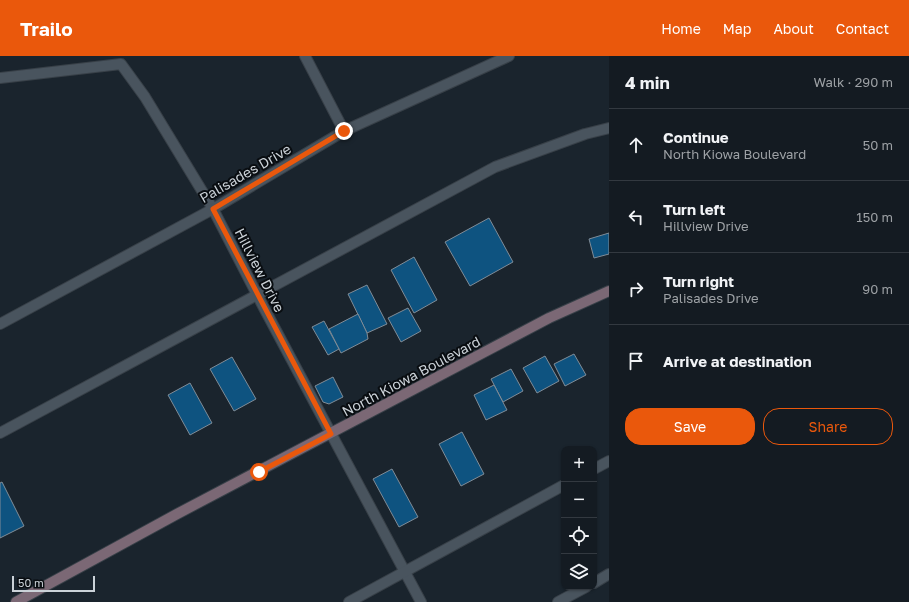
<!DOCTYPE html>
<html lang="en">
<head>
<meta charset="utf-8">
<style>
  :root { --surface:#141b22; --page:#21282f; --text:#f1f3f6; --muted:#9da1a5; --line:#333940; --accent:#ea580c }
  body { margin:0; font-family:"Golos Text",sans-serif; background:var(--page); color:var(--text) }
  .controls { position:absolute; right:12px; bottom:12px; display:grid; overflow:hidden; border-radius:8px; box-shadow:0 1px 3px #0004 }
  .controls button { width:36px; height:36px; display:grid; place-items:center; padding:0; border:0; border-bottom:1px solid var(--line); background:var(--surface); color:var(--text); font:20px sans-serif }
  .scale { position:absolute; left:12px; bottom:10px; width:83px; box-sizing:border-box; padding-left:4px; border:2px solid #cbd2d8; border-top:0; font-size:11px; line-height:14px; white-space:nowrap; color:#cbd2d8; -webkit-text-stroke:3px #090d11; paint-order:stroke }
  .stop { position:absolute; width:12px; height:12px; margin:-9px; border:3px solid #ea580c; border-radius:50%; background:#fff }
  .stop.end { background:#ea580c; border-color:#fff; box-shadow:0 1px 4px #0008 }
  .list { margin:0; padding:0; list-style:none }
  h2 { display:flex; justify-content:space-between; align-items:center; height:52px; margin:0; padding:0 16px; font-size:17px }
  h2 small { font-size:13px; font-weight:400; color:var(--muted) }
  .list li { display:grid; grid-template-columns:26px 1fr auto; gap:12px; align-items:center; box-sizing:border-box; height:72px; padding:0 16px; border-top:1px solid var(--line) }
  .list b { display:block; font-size:15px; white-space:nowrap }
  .list p { margin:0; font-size:13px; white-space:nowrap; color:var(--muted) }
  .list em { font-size:13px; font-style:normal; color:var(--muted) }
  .actions { display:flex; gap:8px; padding:12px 16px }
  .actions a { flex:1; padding:9px 0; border:1px solid var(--accent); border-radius:16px; text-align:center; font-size:14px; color:var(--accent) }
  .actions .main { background:var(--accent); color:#fff }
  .icon { flex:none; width:22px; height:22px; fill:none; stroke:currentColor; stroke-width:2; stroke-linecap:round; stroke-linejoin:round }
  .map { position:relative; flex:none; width:609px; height:546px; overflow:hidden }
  header { display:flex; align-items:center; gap:24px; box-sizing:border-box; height:56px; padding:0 20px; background:var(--accent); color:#fff }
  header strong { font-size:19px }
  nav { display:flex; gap:22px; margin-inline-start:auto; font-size:14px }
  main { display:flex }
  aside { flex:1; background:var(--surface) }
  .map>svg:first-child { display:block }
  .building { fill:#0e5380; stroke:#808c97 }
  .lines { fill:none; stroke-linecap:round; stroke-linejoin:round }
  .street-casing { stroke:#384048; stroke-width:12 }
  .secondary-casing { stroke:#384048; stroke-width:12 }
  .street { stroke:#49545e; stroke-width:10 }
  .secondary { stroke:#7b6875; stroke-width:10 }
  .route { stroke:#ea580c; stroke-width:5 }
  .labels { text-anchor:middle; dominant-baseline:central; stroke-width:4; stroke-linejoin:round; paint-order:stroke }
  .street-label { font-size:14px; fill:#cbd2d8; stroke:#090d11 }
</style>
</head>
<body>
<header>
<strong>Trailo</strong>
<nav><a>Home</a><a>Map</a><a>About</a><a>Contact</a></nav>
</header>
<main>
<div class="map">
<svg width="609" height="546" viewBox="0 0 609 546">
  <rect width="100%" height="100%" fill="#1a242d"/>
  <g class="building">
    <polygon points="489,162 513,206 470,230 445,186"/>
    <polygon points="609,177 609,198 594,202 589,183"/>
    <polygon points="414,201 437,244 414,257 391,214"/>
    <polygon points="367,229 387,268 367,277 348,238"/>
    <polygon points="408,252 421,275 401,286 388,262"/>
    <polygon points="358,258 367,277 368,283 341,297 329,273"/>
    <polygon points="324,265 339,293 328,299 312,271"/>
    <polygon points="574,298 586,319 565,330 554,308"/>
    <polygon points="545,300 559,325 537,337 523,312"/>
    <polygon points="232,301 256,343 234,355 210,313"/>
    <polygon points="511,313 523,335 503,346 491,323"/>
    <polygon points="333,321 343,341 329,348 323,346 315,330"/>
    <polygon points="190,327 212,367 190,379 168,339"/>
    <polygon points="494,329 507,354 486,364 474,339"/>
    <polygon points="462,376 484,418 461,430 439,388"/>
    <polygon points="392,413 418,461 399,471 373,423"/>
    <polygon points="2,426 24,470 0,482 0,427"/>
  </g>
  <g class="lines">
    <defs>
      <g id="street">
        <polyline points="305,0 344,75"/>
        <polyline points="0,22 121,8 145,41 213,153 264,252 421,546"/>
        <polyline points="0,268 213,153 344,75 509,0"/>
        <polyline points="0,377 495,111 585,78 609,72"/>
        <polyline points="594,413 609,405"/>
        <polyline points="594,527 609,518"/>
        <polyline points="349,546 564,429"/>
        <polyline points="558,546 586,531"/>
      </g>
      <polyline id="secondary" points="16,546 177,458 549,262 609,235"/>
    </defs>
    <use href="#street" class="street-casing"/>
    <use href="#secondary" class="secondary-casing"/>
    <use href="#street" class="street"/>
    <use href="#secondary" class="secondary"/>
  </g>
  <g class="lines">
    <polyline class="route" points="259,416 331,378 213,153 344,75"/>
  </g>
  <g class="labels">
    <g class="street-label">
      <text transform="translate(245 117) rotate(-30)">Palisades Drive</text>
      <text transform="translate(260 214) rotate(63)">Hillview Drive</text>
      <text transform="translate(411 320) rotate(-28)">North Kiowa Boulevard</text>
    </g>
  </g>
</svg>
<div class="controls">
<button>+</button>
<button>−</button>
<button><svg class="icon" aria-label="locate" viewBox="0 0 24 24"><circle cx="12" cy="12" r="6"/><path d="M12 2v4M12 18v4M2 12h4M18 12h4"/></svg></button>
<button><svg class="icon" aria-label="layers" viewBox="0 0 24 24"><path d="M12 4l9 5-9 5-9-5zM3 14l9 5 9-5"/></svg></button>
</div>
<div class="scale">50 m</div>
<div class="stop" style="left:259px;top:416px"></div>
<div class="stop end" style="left:344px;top:75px"></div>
</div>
<aside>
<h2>4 min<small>Walk · 290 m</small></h2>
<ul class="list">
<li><svg class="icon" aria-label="ahead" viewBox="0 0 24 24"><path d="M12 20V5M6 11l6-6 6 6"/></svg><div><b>Continue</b><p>North Kiowa Boulevard</p></div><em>50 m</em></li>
<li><svg class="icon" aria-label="left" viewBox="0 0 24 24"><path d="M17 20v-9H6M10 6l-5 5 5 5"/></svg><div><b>Turn left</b><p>Hillview Drive</p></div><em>150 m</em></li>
<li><svg class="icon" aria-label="right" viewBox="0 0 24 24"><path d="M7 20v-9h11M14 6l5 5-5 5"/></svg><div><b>Turn right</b><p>Palisades Drive</p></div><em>90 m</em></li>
<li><svg class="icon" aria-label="arrive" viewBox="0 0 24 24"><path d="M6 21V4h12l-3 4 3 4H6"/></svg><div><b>Arrive at destination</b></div></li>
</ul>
<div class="actions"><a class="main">Save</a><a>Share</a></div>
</aside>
</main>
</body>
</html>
